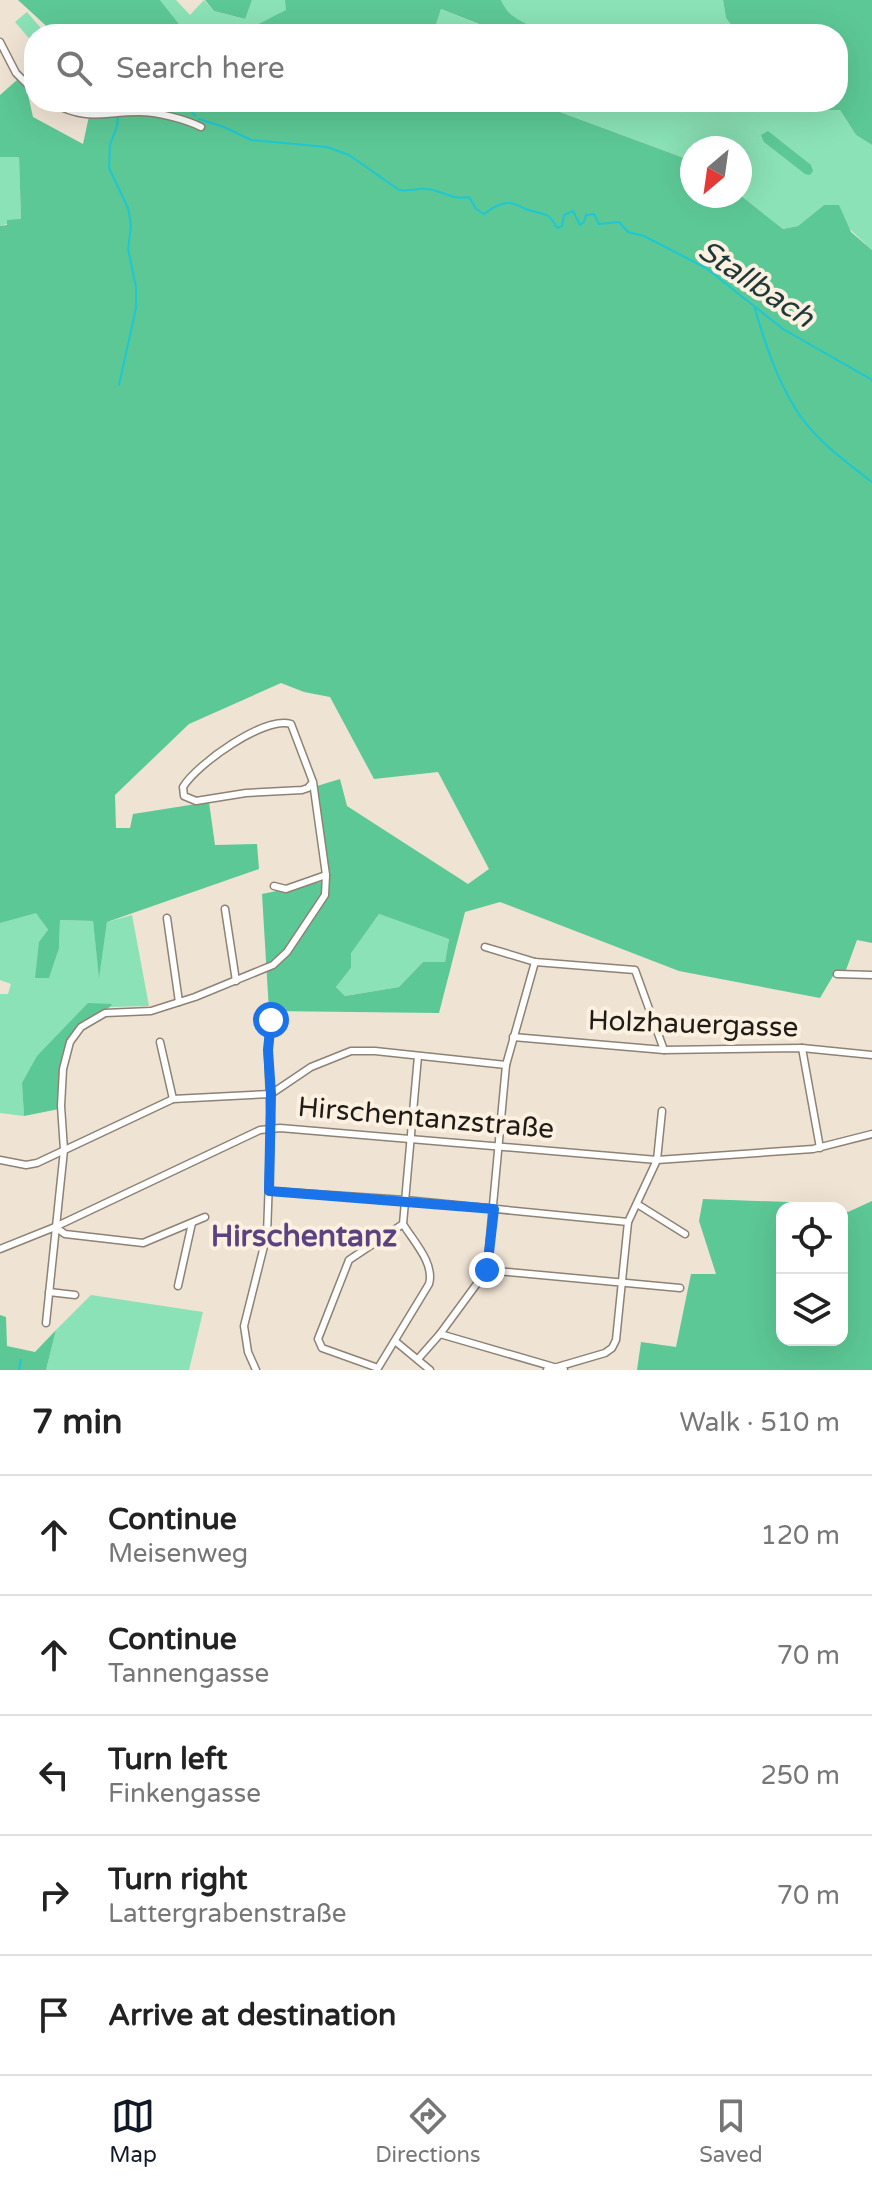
<!DOCTYPE html>
<html lang="en">
<head>
<meta charset="utf-8">
<style>
  :root { --surface:#fff; --page:#f2f2f2; --text:#222; --muted:#767676; --line:#e0e0e0; --accent:#111827 }
  body { margin:0; font-family:"Varela Round",sans-serif; background:var(--page); color:var(--text) }
  .controls { position:absolute; right:24px; bottom:24px; display:grid; overflow:hidden; border-radius:16px; box-shadow:0 8px 32px #0002 }
  .controls button { width:72px; height:72px; display:grid; place-items:center; padding:0; border:0; border-bottom:2px solid var(--line); background:var(--surface); color:var(--text); font:40px sans-serif }
  .compass { position:absolute; left:680px; top:136px; width:72px; height:72px; border-radius:50%; background:var(--surface); box-shadow:0 8px 32px #0002; rotate:209deg }
  .stop { position:absolute; width:24px; height:24px; margin:-18px; border:6px solid #1a73e8; border-radius:50%; background:#fff }
  .stop.end { background:#1a73e8; border-color:#fff; box-shadow:0 2px 8px #0008 }
  .list { margin:0; padding:0; list-style:none }
  h2 { display:flex; justify-content:space-between; align-items:center; height:104px; margin:0; padding:0 32px; font-size:34px }
  h2 small { font-size:26px; font-weight:400; color:var(--muted) }
  .list li { display:grid; grid-template-columns:52px 1fr auto; gap:24px; align-items:center; box-sizing:border-box; height:120px; padding:0 32px; border-top:2px solid var(--line) }
  .list b { display:block; font-size:30px; white-space:nowrap }
  .list p { margin:0; font-size:26px; white-space:nowrap; color:var(--muted) }
  .list em { font-size:26px; font-style:normal; color:var(--muted) }
  .icon { flex:none; width:44px; height:44px; fill:none; stroke:currentColor; stroke-width:2; stroke-linecap:round; stroke-linejoin:round }
  .map { position:relative; flex:none; width:872px; height:1370px; overflow:hidden }
  .search { position:absolute; background:var(--surface); box-shadow:0 8px 32px #0002; left:24px; right:24px; top:24px; height:88px; display:flex; align-items:center; gap:20px; box-sizing:border-box; padding:0 28px; border-radius:32px; color:var(--muted); font-size:30px }
  .sheet { height:704px; background:var(--surface) }
  nav { display:flex; justify-content:space-around; align-items:center; box-sizing:border-box; height:112px; border-top:2px solid var(--line); background:var(--surface); font-size:22px; color:var(--muted) }
  nav a { display:grid; justify-items:center; gap:4px }
  nav .on { color:var(--accent) }
  .map>svg:first-child { display:block }
  .green { fill:#8be2b6 }
  .forest { fill:#5cc895; fill-rule:evenodd }
  .lines { fill:none; stroke-linecap:round; stroke-linejoin:round }
  .stream { stroke:#1fc7d4; stroke-width:2 }
  .minor-casing { stroke:#8d8274; stroke-width:9 }
  .minor { stroke:#fff; stroke-width:6 }
  .route { stroke:#1a73e8; stroke-width:10 }
  .labels { text-anchor:middle; dominant-baseline:central; stroke-width:8; stroke-linejoin:round; paint-order:stroke }
  .street-label { font-size:28px; fill:#201c17; stroke:#fcf0e1 }
  .water-label { font-size:30px; font-style:italic; fill:#1f383a; stroke:#fcf0e1 }
  .neighbourhood-label { font-size:30px; font-weight:bold; fill:#5a4380; stroke:#fcf0e1 }
</style>
</head>
<body>
<div class="map">
<svg width="872" height="1370" viewBox="0 0 872 1370">
  <rect width="100%" height="100%" fill="#efe3d4"/>
  <g class="green">
    <polygon points="160,0 176,0 190,15 204,0 214,11 244,19 252,0 285,0 287,10 239,34 187,34"/>
    <polygon points="501,0 723,0 726,18 738,34 552,34 517,20 504,7"/>
    <polygon points="441,9 497,32 504,34 433,34"/>
    <polygon points="27,12 46,34 34,34 34,44 15,22"/>
    <polygon points="533,102 814,102 822,110 840,110 856,135 872,145 872,250 824,205 798,226 783,229 740,195 740,148 692,148 692,161"/>
    <polygon points="19,156 21,220 0,226 0,157"/>
    <polygon points="36,912 59,948 60,920 93,921 99,974 107,922 132,915 149,1006 110,1007 111,1004 22,1083 24,1116 0,1113 0,994 8,994 11,984 0,980 0,923"/>
    <polygon points="379,914 449,939 445,962 423,962 399,987 345,996 336,987 351,968 350,953"/>
    <polygon points="91,1295 203,1312 189,1370 46,1370 56,1330"/>
  </g>
  <g class="forest">
    <polygon points="18,0 160,0 187,34 55,34"/>
    <polygon points="205,0 252,0 245,19 214,11"/>
    <path d="M285,0h216c8,21 32,26 51,34h-48l-63,-25 -8,25h-194l47,-24z"/>
    <polygon points="723,0 872,0 872,145 856,135 840,110 822,110 814,102 838,102 838,34 738,34 726,18"/>
    <path d="M17,80l10,10 6,27 50,27 9,-42h441l159,59v35l48,-1 43,34 15,-3 26,-21h15l12,27 21,18v693l-15,-3 -11,30 -10,1 -16,27 -141,-27 -179,-69 -35,10 -26,101 -170,-2 -7,-117 68,-14 -13,-94 23,-7 7,27 121,78 21,-15 -51,-97 -64,7 -44,-82 -26,-5 -23,-9 -92,41 -74,71 1,33h14l3,-14 76,-12 6,43 42,-1 2,25 -152,53 -8,56 -6,-57 -33,-1 -1,28 -10,30h-14l4,-36 9,-12 -12,-17 -36,10v-697l7,-1v-5l14,-1 -2,-62h-19v-62zM379,914l70,25 -4,23h-22l-24,25 -54,9 -9,-9 15,-19v-15z"/>
    <polygon points="768,131 811,165 813,171 810,175 805,174 764,142 761,135"/>
    <polygon points="88,1003 112,1004 110,1007 81,1024 70,1038 59,1109 24,1116 22,1083 37,1056"/>
    <polygon points="703,1199 815,1203 835,1208 782,1208 782,1340 842,1340 842,1210 848,1212 872,1201 872,1370 637,1370 641,1342 676,1347 691,1274 716,1274 699,1221"/>
    <polygon points="0,1315 6,1317 7,1346 35,1352 56,1330 46,1370 0,1370"/>
  </g>
  <g class="lines">
    <g class="stream">
      <polyline points="119,102 119,109"/>
      <polyline points="180,102 186,104 195,116"/>
      <polyline points="118,115 117,126 110,145 109,168 128,208 131,225 128,249 136,287 136,308 119,385"/>
      <path d="M199,119l25,8 27,13 76,7 22,8 50,35c10,2 16,-2 26,-1 16,0 27,12 44,8l7,12 8,5c7,-5 15,-11 24,-11 7,-1 12,4 18,6 17,7 21,0 31,19l5,-2 2,-11 9,-4 7,14 4,-3 2,-7 8,-1 5,10 20,-2 9,10 16,4 62,32 77,61 89,51"/>
      <path d="M755,309c10,34 21,68 40,99 18,30 50,53 77,74"/>
      <polyline points="19,1370 21,1360"/>
    </g>
    <defs>
      <g id="minor">
        <polyline points="0,42 16,73 34,91"/>
        <path d="M51,102c37,20 50,10 88,10 18,0 46,7 62,15"/>
        <polyline points="274,886 286,889 326,875"/>
        <polyline points="225,909 236,981"/>
        <polyline points="167,918 179,1002"/>
        <polyline points="485,947 535,962 635,970 664,1050"/>
        <polyline points="837,974 872,975"/>
        <polyline points="513,1037 664,1050 802,1048 872,1055"/>
        <polyline points="160,1042 173,1099"/>
        <polyline points="802,1048 820,1148"/>
        <polyline points="0,1160 26,1165 37,1163 173,1099 271,1094 311,1067 351,1051 375,1051 506,1065"/>
        <polyline points="269,1191 405,1200 628,1222"/>
        <polyline points="637,1204 685,1234"/>
        <path d="M403,1224c10,17 32,39 26,60l-51,84 -56,-20 -4,-9 31,-79 54,-36 15,-168"/>
        <polyline points="55,1227 65,1234 143,1243 205,1217"/>
        <polyline points="0,1249 55,1227 260,1130 280,1128 657,1160 813,1149 872,1134"/>
        <polyline points="487,1270 680,1288"/>
        <polyline points="178,1286 192,1223"/>
        <polyline points="49,1292 75,1295"/>
        <path d="M46,1323l18,-173 -3,-44 2,-37 7,-27 11,-15 24,-14 46,-2 44,-14 78,-32 14,-13 38,-57 1,-20 -13,-93 -22,-58c-27,-8 -94,40 -108,63l1,9 12,5 50,-8 56,-3 6,-2 5,-6"/>
        <polyline points="440,1334 564,1370"/>
        <polyline points="395,1341 430,1370"/>
        <polyline points="418,1359 440,1334 487,1270 506,1065 535,962"/>
        <polyline points="256,1370 248,1352 244,1326 267,1234 271,1125 268,1050 271,1020"/>
        <polyline points="547,1370 605,1353 612,1348 616,1340 628,1222 657,1160 662,1111"/>
      </g>
    </defs>
    <use href="#minor" class="minor-casing"/>
    <use href="#minor" class="minor"/>
  </g>
  <g class="lines">
    <polyline class="route" points="271,1020 268,1050 271,1094 269,1191 494,1209 487,1270"/>
  </g>
  <g class="labels">
    <g class="street-label">
      <text transform="translate(693 1024) rotate(2)">Holzhauergasse</text>
      <text transform="translate(426 1118) rotate(5)">Hirschentanzstraße</text>
    </g>
    <g class="water-label">
      <text transform="translate(756 284) rotate(34)">Stallbach</text>
    </g>
    <g class="neighbourhood-label">
      <text x="304" y="1236">Hirschentanz</text>
    </g>
  </g>
</svg>
<div class="controls">
<button><svg class="icon" aria-label="locate" viewBox="0 0 24 24"><circle cx="12" cy="12" r="6"/><path d="M12 2v4M12 18v4M2 12h4M18 12h4"/></svg></button>
<button><svg class="icon" aria-label="layers" viewBox="0 0 24 24"><path d="M12 4l9 5-9 5-9-5zM3 14l9 5 9-5"/></svg></button>
</div>
<svg class="compass" viewBox="-18 -18 36 36"><path d="M0-13l5 13h-10z" fill="#e53935"/><path d="M0 13l5-13h-10z" fill="#767676"/></svg>
<div class="stop" style="left:271px;top:1020px"></div>
<div class="stop end" style="left:487px;top:1270px"></div>
<div class="search"><svg class="icon" aria-label="search" viewBox="0 0 24 24"><circle cx="10" cy="10" r="6"/><path d="M15 15l6 6"/></svg>Search here</div>
</div>
<section class="sheet">
<h2>7 min<small>Walk · 510 m</small></h2>
<ul class="list">
<li><svg class="icon" aria-label="ahead" viewBox="0 0 24 24"><path d="M12 20V5M6 11l6-6 6 6"/></svg><div><b>Continue</b><p>Meisenweg</p></div><em>120 m</em></li>
<li><svg class="icon" aria-label="ahead" viewBox="0 0 24 24"><path d="M12 20V5M6 11l6-6 6 6"/></svg><div><b>Continue</b><p>Tannengasse</p></div><em>70 m</em></li>
<li><svg class="icon" aria-label="left" viewBox="0 0 24 24"><path d="M17 20v-9H6M10 6l-5 5 5 5"/></svg><div><b>Turn left</b><p>Finkengasse</p></div><em>250 m</em></li>
<li><svg class="icon" aria-label="right" viewBox="0 0 24 24"><path d="M7 20v-9h11M14 6l5 5-5 5"/></svg><div><b>Turn right</b><p>Lattergrabenstraße</p></div><em>70 m</em></li>
<li><svg class="icon" aria-label="arrive" viewBox="0 0 24 24"><path d="M6 21V4h12l-3 4 3 4H6"/></svg><div><b>Arrive at destination</b></div></li>
</ul>
</section>
<nav>
<a class="on"><svg class="icon" aria-label="map" viewBox="0 0 24 24"><path d="M3 6l6-2 6 2 6-2v14l-6 2-6-2-6 2zM9 4v14M15 6v14"/></svg>Map</a>
<a><svg class="icon" aria-label="directions" viewBox="0 0 24 24"><path d="M12 3l9 9-9 9-9-9zM9 14v-3h6M13 9l2 2-2 2"/></svg>Directions</a>
<a><svg class="icon" aria-label="saved" viewBox="0 0 24 24"><path d="M7 4h10v16l-5-4-5 4z"/></svg>Saved</a>
</nav>
</body>
</html>
